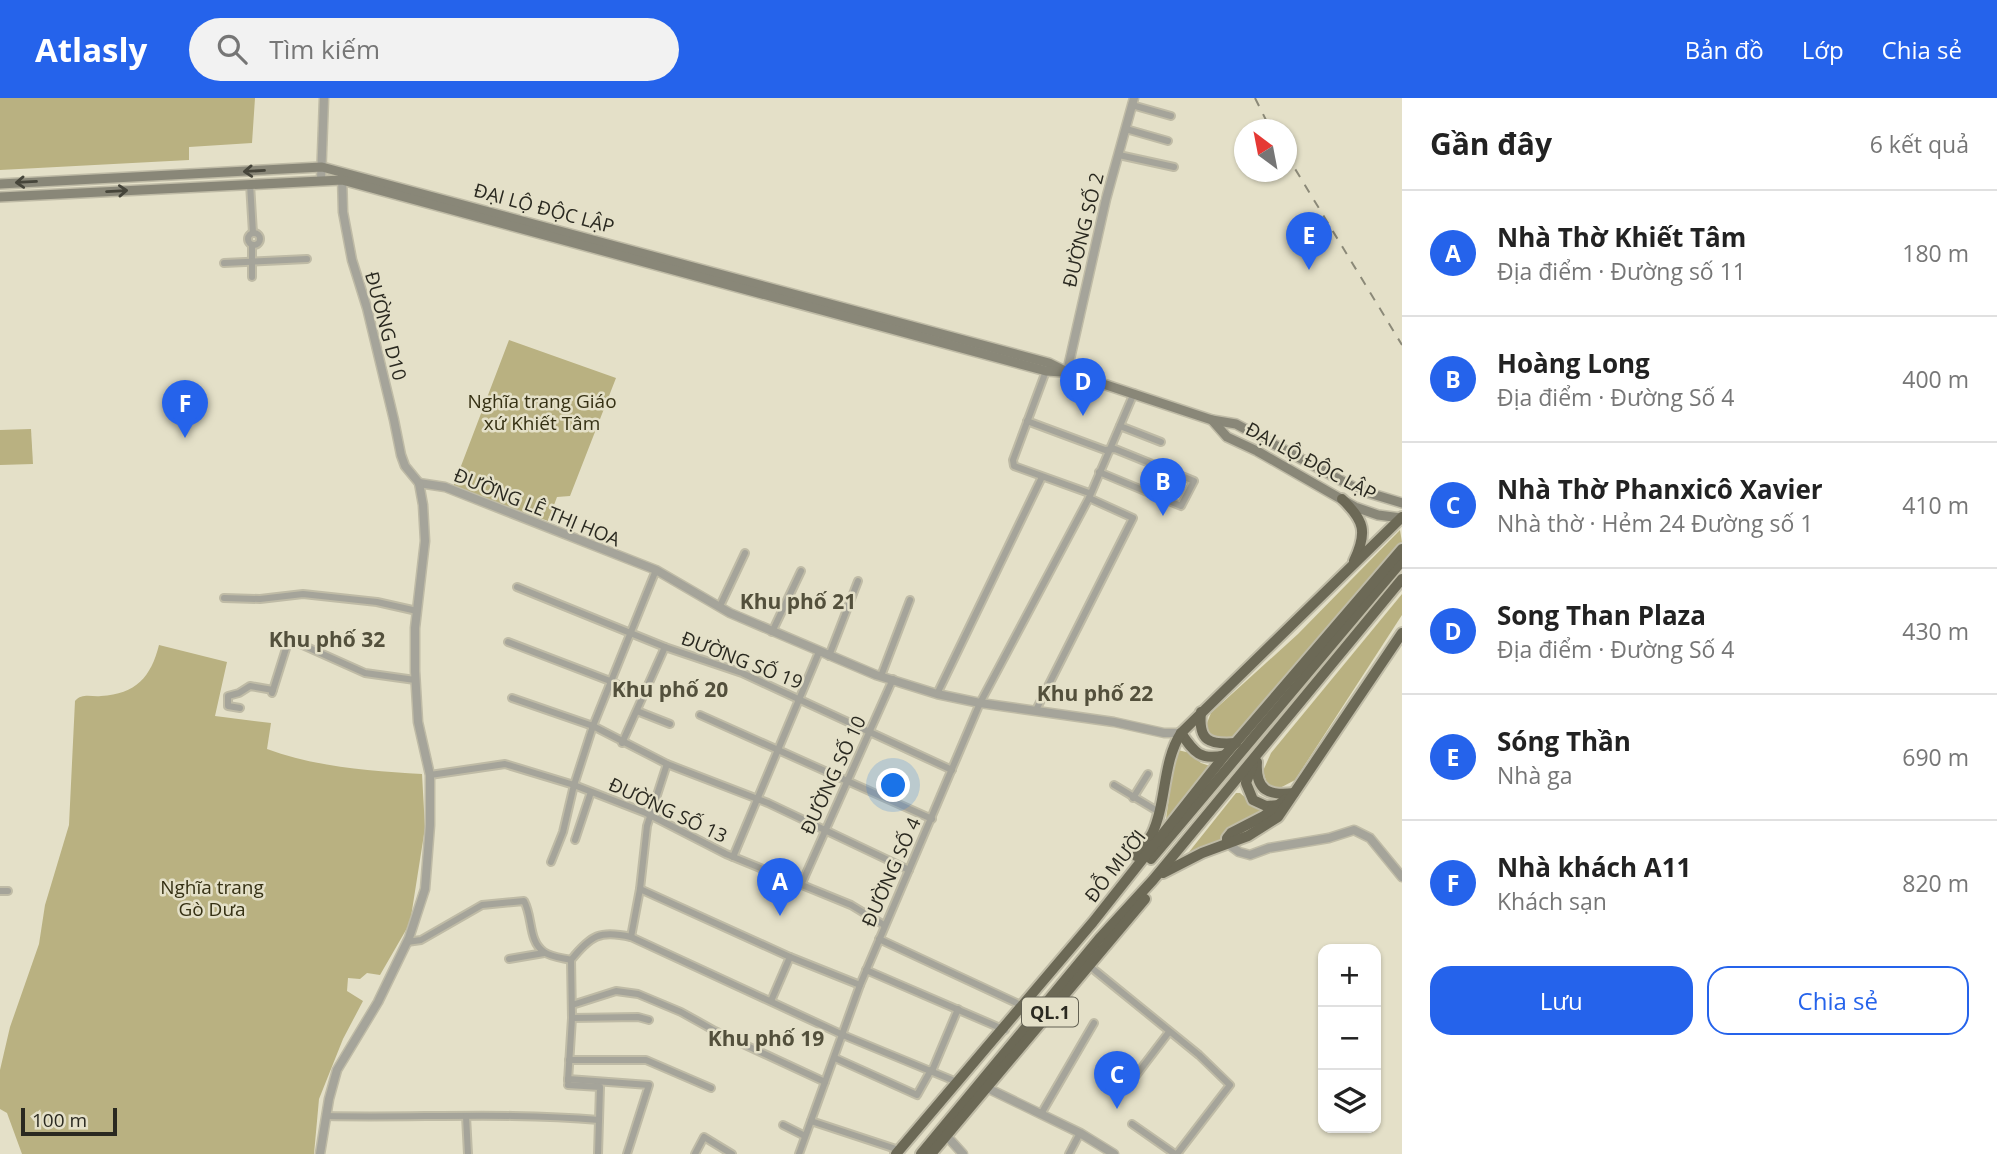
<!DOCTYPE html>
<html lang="vi">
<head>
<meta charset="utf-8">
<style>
  :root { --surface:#fff; --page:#f2f2f2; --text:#222; --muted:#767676; --line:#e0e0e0; --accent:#2563eb }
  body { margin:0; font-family:"Open Sans",sans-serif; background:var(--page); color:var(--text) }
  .controls { position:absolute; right:21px; bottom:21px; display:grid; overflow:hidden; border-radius:14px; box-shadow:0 2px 5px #0004 }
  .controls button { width:63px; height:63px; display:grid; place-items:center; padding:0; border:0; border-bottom:2px solid var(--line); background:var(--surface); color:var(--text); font:35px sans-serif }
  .compass { position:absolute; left:1234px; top:21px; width:63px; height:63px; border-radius:50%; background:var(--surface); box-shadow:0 2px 5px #0004; rotate:328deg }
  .scale { position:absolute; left:21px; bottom:18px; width:96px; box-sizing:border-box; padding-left:7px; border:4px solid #2a2920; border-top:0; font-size:19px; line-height:24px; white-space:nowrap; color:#2a2920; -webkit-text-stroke:5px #e4e0c8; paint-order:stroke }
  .you { position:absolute; left:894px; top:688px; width:24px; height:24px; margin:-18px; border:5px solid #fff; border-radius:50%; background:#1a73e8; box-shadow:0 0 0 10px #1a73e833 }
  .badge { display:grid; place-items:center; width:46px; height:46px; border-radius:50%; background:var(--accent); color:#fff; font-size:23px; font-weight:700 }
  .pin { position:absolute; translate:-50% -58px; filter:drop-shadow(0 2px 4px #0008) }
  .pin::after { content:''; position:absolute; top:37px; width:24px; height:21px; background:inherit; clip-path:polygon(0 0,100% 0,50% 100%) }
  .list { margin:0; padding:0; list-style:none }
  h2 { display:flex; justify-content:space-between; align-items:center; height:91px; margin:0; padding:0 28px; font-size:30px }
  h2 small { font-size:23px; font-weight:400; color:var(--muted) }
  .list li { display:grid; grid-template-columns:46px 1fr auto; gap:21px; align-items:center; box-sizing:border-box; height:126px; padding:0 28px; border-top:2px solid var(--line) }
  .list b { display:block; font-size:26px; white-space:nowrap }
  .list p { margin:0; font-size:23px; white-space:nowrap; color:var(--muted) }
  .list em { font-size:23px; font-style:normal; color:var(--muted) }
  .actions { display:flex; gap:14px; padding:21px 28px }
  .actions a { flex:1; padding:16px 0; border:2px solid var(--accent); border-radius:21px; text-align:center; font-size:24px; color:var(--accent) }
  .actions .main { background:var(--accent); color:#fff }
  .icon { flex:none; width:38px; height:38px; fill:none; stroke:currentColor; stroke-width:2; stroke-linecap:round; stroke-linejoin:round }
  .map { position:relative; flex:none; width:1402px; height:1056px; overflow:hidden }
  header { display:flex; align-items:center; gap:42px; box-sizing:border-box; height:98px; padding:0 35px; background:var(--accent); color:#fff }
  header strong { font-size:33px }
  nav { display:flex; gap:38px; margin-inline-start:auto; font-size:24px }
  .search { width:490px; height:63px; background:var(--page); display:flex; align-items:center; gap:18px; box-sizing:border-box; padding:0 24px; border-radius:38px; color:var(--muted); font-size:26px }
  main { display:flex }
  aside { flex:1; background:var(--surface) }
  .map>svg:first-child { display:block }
  .green { fill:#b9b181 }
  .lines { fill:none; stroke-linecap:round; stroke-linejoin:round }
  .minor-casing { stroke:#bfbba6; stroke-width:10 }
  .tertiary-casing { stroke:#bfbba6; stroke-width:11 }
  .secondary-casing { stroke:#bfbba6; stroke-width:12 }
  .trunk-casing { stroke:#bfbba6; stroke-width:14 }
  .minor { stroke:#a5a49a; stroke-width:6 }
  .tertiary { stroke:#a5a49a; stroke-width:8 }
  .secondary { stroke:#898778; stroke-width:9 }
  .trunk { stroke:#6c6956; stroke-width:10 }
  .rail { stroke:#8b8978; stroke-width:2; stroke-dasharray:9 9; stroke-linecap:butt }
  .oneway { stroke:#46453a }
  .labels { text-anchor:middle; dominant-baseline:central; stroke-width:5; stroke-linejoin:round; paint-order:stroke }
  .shield { fill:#e4e0c8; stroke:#626052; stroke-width:2 }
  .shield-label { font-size:18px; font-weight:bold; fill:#2a2920 }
  .street-label { font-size:19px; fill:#2a2920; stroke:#e4e0c8 }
  .park-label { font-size:19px; fill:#353013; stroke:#e4e0c8 }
  .neighbourhood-label { font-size:21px; font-weight:bold; fill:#53503c; stroke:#e4e0c8 }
</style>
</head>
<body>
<header>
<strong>Atlasly</strong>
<div class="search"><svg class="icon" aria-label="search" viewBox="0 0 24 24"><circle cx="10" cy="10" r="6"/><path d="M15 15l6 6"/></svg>Tìm kiếm</div>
<nav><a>Bản đồ</a><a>Lớp</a><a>Chia sẻ</a></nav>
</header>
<main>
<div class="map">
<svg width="1402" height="1056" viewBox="0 0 1402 1056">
  <rect width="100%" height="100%" fill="#e4e0c8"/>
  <g class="green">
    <polygon points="0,0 255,0 252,45 189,49 189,62 0,72"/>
    <polygon points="509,242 616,280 570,398 557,399 548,423 453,389"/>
    <polygon points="31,331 33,366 0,367 0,332"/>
    <path d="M1400,432l2,12c-36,42 -71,85 -107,128 -19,22 -45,60 -71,72l-17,-8v-11l4,-10 87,-79z"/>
    <polygon points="1402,496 1402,517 1295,682 1278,691 1267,686 1263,673 1271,655"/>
    <path d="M159,547l68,17 -12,54 56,7 -4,26c49,18 103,22 155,25l3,54 -15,95 -30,52 -13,-2 -7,6 -12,-1 -1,13 16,10 -20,38 -24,60 -5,55h-292l-15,-41 -7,-4v-39l10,-43 29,-83 6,-39 24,-80 6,-124c7,-8 16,-4 26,-5 35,-2 50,-19 58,-51z"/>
    <polygon points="1178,652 1190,655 1201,665 1213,669 1165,729 1174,662"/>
    <polygon points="1236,695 1240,695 1255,708 1268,714 1223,742 1189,754"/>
  </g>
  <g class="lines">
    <defs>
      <g id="minor">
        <polyline points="1132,7 1171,18"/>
        <polyline points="1126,31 1168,43"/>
        <polyline points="1119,57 1174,69"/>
        <polyline points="250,86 253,135"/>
        <circle cx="254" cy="141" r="6"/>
        <polyline points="252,147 252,179"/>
        <polyline points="224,165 307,161"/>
        <polyline points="1046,273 1013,362 1014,368 1089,395"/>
        <polyline points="1027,323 1105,352 1115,351 1194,383 1181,408 1099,374"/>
        <polyline points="1120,328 1161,344"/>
        <polyline points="517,489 665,549 742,575 952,672"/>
        <polyline points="224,500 260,501 303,496 377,504 417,513"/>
        <polyline points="720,508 745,455"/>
        <polyline points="772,534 801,473"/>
        <polyline points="508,544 610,583"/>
        <polyline points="829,558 858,483"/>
        <polyline points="881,578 910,502"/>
        <polyline points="612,584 643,598"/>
        <polyline points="272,595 289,541 365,575 415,582"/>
        <polyline points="937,596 1042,379"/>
        <polyline points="512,600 593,628 667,666 768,705 909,772"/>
        <polyline points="240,610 228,608 228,598 239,595 250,588 273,592"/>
        <polyline points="1036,612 1133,420 1089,400"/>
        <polyline points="637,613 670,626"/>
        <polyline points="700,617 932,721"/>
        <polyline points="622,645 665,549"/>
        <polyline points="430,677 505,666 574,687 646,715 726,756 851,807 884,827"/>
        <polyline points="1114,687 1159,714"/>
        <polyline points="1133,700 1148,676"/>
        <polyline points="575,742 591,694"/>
        <polyline points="733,759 819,554"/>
        <polyline points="551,764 563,734 574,687 593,628 656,472"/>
        <polyline points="801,787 893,581"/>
        <polyline points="640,791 790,859 860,887"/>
        <polyline points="0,793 8,793"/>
        <polyline points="631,839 640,791 647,728 667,666"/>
        <polyline points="879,841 1023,908"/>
        <path d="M407,844l14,-2 61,-35 42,-4c9,16 4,40 20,51 7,5 19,6 27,8"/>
        <polyline points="509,861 544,855"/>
        <path d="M571,862c20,-25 29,-30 60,-23l212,98 114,47"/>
        <polyline points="1087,866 1199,957 1230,987 1177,1056"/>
        <polyline points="866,872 1005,932"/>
        <polyline points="771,903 790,859"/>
        <polyline points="572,907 616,893 638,896 681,914 715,933 825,984"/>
        <polyline points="572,920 638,919 649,922"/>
        <polyline points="835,960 917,997 931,972"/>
        <polyline points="569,962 646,962 711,990"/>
        <polyline points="932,973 958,911"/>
        <polyline points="568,981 649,987 627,1056"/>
        <polyline points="568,983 572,920 571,862"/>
        <polyline points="1131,984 1169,934"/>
        <polyline points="568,987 600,989 598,1056"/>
        <polyline points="1041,1016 1094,925"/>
        <path d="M326,1018c91,2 182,-4 273,4"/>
        <polyline points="466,1018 468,1056"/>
        <polyline points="811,1023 899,1052"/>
        <polyline points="1132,1026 1175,1056"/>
        <polyline points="783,1027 805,1038"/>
        <polyline points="695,1056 704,1039 732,1056"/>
        <polyline points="799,1056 860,887 980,605 1089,400 1134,295"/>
        <polyline points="1069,1056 1080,1035"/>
      </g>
      <g id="tertiary">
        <polyline points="321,82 324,0"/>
        <polyline points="1067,274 1106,101 1134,0"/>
        <polyline points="419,385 445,389 656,472 730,515 876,577 937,596 980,605 1114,624 1164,635 1181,635"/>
        <polyline points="1227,745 1239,754 1250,757 1269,750 1329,740 1354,732 1370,740 1402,779"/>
        <polyline points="983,988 1080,1035 1114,1056"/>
        <polyline points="944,1035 963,1056"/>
        <polyline points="320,1056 329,1001 337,972 378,904 409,840 425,791 430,727 430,677 418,624 415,573 415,530 425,443 423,407 419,385 405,368 401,357 394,322 367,210 352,162 343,114 342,77"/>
      </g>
      <g id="secondary">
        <polyline points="0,86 322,69 1049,265 1067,274 1212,322 1236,326 1359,392 1402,405"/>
        <polyline points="0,99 342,82 1046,273 1062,274"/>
        <polyline points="1212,322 1227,339 1257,353 1355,409 1378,417 1401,420"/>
      </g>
      <g id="trunk">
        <path d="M1342,401c22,21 26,33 12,62"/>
        <path d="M1201,614c-3,29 8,33 35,31"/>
        <path d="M1181,635c13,19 19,28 44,22"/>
        <path d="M1257,664c-2,29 12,34 37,31"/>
        <polyline points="1253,666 1246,685 1253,702 1266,708 1279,707"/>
        <polyline points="1227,745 1227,740 1231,735 1264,718 1286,701"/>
        <path d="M1136,758c5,-7 12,-15 16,-22 15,-32 10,-71 29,-101l221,-216"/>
        <polyline points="1151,761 1402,463"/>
        <polyline points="1163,775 1202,755 1248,738 1278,719 1402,535"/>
        <polyline points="896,1056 1093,824 1225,657 1402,451"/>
        <polyline points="921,1056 1099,841 1153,782 1402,481"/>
        <polyline points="931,1056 1145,801"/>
      </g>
    </defs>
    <use href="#minor" class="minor-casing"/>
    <use href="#tertiary" class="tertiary-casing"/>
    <use href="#secondary" class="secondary-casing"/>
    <use href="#trunk" class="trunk-casing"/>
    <use href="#minor" class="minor"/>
    <use href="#tertiary" class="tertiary"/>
    <use href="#secondary" class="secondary"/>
    <use href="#trunk" class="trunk"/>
    <g class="rail">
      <polyline points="1255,0 1271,32"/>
      <polyline points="1286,56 1402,247"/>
    </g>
  </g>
  <defs><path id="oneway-shaft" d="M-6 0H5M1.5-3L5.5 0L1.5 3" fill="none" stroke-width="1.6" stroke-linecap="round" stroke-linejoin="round" transform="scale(1.75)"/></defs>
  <g class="oneway">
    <use href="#oneway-shaft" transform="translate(254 73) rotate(177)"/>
    <use href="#oneway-shaft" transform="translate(26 84) rotate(177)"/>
    <use href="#oneway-shaft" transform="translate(117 93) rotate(-3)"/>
  </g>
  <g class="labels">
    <rect class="shield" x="1022" y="899.5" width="56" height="29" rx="5"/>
    <g class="shield-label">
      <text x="1050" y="914">QL.1</text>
    </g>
    <g class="street-label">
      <text transform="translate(544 110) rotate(15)">ĐẠI LỘ ĐỘC LẬP</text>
      <text transform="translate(1083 132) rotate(-76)">ĐƯỜNG SỐ 2</text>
      <text transform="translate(386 228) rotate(75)">ĐƯỜNG D10</text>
      <text transform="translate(1311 363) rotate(28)">ĐẠI LỘ ĐỘC LẬP</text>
      <text transform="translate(537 409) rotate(22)">ĐƯỜNG LÊ THỊ HOA</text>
      <text transform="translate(742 562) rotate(21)">ĐƯỜNG SỐ 19</text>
      <text transform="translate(833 677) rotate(-65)">ĐƯỜNG SỐ 10</text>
      <text transform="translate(668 712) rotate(25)">ĐƯỜNG SỐ 13</text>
      <text transform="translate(1115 768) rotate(-52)">ĐỖ MƯỜI</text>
      <text transform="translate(891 774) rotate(-66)">ĐƯỜNG SỐ 4</text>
    </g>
    <g class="park-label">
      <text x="542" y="303">Nghĩa trang Giáo<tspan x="542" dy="22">xứ Khiết Tâm</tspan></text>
      <text x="212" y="789">Nghĩa trang<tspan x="212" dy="22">Gò Dưa</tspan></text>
    </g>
    <g class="neighbourhood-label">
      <text x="798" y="503">Khu phố 21</text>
      <text x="327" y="541">Khu phố 32</text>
      <text x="670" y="591">Khu phố 20</text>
      <text x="1095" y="595">Khu phố 22</text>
      <text x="766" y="940">Khu phố 19</text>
    </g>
  </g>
</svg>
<div class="controls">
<button>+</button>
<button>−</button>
<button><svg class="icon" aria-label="layers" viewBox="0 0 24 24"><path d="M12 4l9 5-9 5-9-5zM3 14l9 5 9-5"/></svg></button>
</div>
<svg class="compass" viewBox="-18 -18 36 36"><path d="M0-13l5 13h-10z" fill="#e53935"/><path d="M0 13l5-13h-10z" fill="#767676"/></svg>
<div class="scale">100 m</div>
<div class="you"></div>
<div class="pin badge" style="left:780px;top:818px">A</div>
<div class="pin badge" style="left:1163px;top:418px">B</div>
<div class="pin badge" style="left:1117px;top:1011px">C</div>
<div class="pin badge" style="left:1083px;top:318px">D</div>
<div class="pin badge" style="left:1309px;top:172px">E</div>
<div class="pin badge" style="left:185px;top:340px">F</div>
</div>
<aside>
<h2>Gần đây<small>6 kết quả</small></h2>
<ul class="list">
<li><span class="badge">A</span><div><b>Nhà Thờ Khiết Tâm</b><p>Địa điểm · Đường số 11</p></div><em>180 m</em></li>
<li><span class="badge">B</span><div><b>Hoàng Long</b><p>Địa điểm · Đường Số 4</p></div><em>400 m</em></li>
<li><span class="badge">C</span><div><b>Nhà Thờ Phanxicô Xavier</b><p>Nhà thờ · Hẻm 24 Đường số 1</p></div><em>410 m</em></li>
<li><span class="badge">D</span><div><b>Song Than Plaza</b><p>Địa điểm · Đường Số 4</p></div><em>430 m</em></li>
<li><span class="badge">E</span><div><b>Sóng Thần</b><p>Nhà ga</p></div><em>690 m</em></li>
<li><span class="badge">F</span><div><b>Nhà khách A11</b><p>Khách sạn</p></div><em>820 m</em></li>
</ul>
<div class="actions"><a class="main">Lưu</a><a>Chia sẻ</a></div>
</aside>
</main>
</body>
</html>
